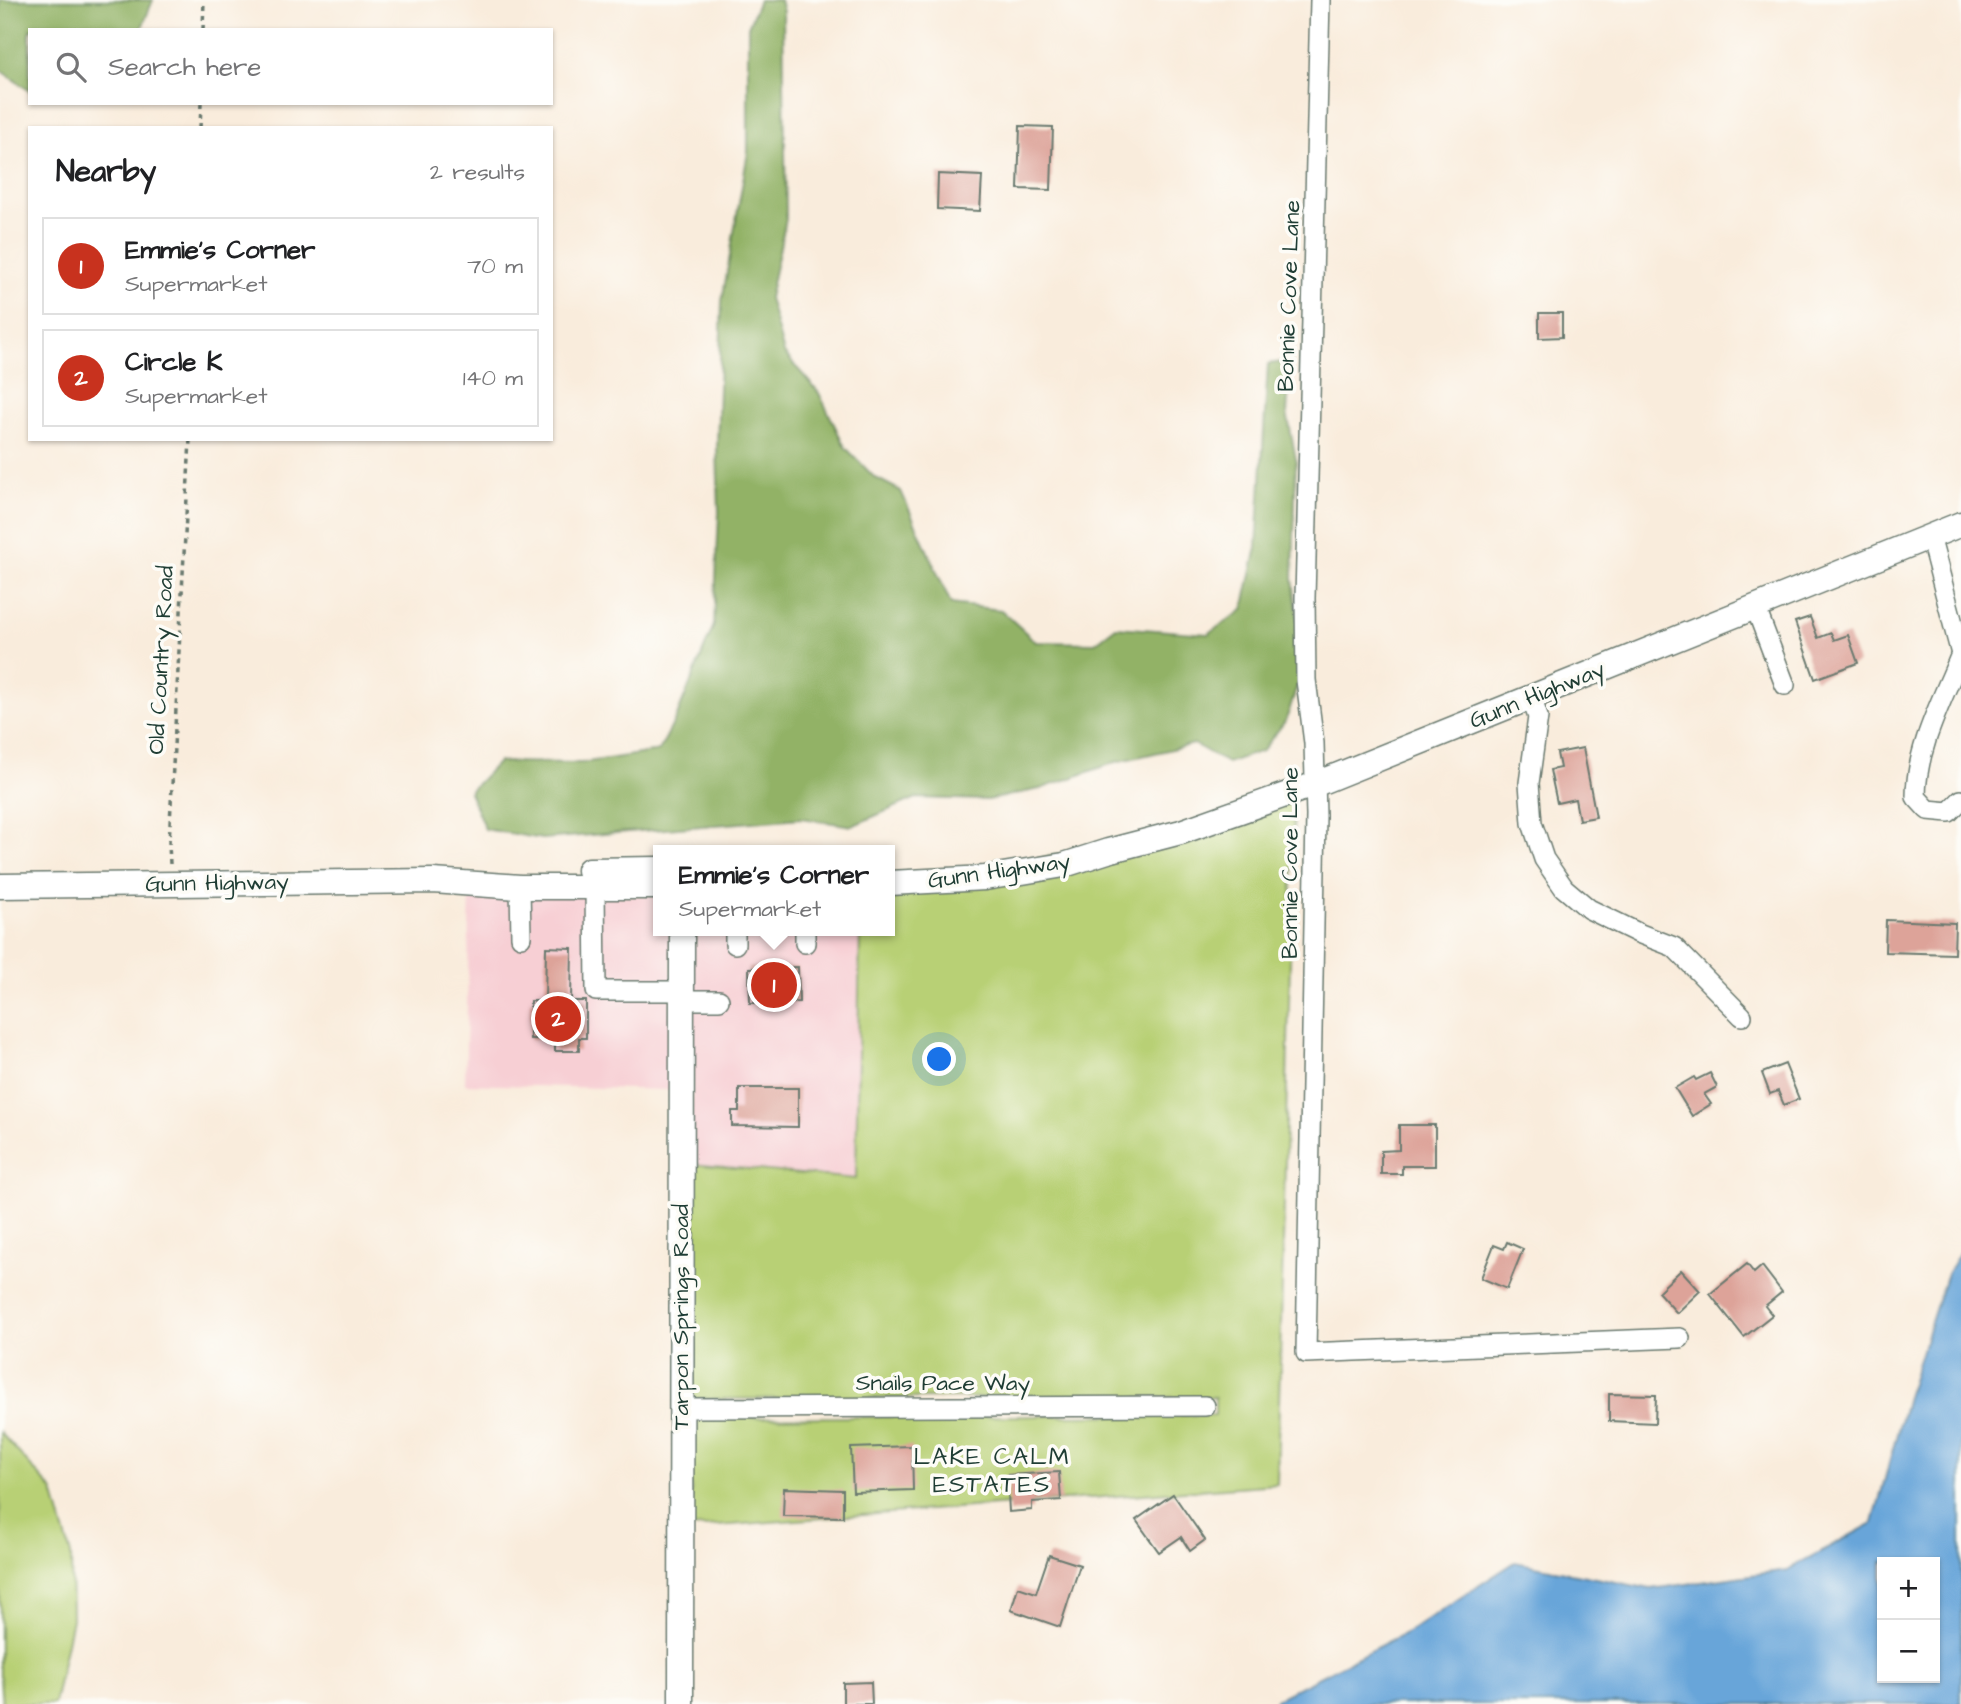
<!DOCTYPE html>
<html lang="en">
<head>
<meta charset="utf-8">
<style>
  :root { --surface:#fff; --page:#f6f6f6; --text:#202124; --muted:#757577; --line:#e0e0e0; --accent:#c8321e }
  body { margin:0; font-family:"Architects Daughter",sans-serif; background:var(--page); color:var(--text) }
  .controls { position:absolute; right:21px; bottom:21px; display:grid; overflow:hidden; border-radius:0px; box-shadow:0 2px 5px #0004 }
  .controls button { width:63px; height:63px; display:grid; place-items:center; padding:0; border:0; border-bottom:2px solid var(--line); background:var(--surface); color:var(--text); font:35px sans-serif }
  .you { position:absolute; left:940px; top:1060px; width:24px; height:24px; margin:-18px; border:5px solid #fff; border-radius:50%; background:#1a73e8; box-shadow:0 0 0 10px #1a73e833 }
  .badge { display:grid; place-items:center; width:46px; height:46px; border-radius:50%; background:var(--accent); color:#fff; font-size:23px; font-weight:700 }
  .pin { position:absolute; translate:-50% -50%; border:4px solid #fff; box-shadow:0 2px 7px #0006 }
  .popup { position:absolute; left:653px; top:845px; width:242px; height:91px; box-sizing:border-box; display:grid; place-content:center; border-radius:0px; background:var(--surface); filter:drop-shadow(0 2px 5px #0005); font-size:23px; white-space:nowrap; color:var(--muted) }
  .popup b { font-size:26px; color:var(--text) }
  .popup::after { content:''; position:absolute; left:50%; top:100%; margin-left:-14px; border:14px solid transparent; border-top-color:var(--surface) }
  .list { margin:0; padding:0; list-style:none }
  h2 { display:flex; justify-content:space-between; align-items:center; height:91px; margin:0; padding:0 28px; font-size:30px }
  h2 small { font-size:23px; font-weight:400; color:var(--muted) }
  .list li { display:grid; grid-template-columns:46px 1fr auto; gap:21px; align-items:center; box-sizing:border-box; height:98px; margin:0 14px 14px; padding:0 14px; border:2px solid var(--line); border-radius:0px }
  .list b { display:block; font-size:26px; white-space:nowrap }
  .list p { margin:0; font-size:23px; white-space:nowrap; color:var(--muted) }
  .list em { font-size:23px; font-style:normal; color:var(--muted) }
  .icon { flex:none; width:38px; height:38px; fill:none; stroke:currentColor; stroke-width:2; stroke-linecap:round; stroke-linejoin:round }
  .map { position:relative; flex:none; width:1961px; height:1704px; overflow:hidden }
  .search { position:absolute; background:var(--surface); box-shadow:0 2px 5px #0004; left:28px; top:28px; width:525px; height:77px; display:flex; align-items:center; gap:18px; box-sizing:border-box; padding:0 24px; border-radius:0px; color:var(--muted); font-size:26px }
  .panel { position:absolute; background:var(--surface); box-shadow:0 2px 5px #0004; left:28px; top:126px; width:525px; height:315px; border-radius:0px }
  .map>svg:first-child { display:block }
  .built { fill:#f7cfd4 }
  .green { fill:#b8d075; stroke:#6c8654; stroke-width:2 }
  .forest { fill:#92b266; stroke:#58784d; stroke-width:2 }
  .water { fill:#67a5d9; stroke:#437186; stroke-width:2; fill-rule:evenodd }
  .building { fill:#dda399 }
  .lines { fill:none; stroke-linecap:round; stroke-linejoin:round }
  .minor-casing { stroke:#6b7a6f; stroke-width:22 }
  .major-casing { stroke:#6b7a6f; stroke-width:27 }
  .path { stroke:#6b7a6f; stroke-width:3.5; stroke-dasharray:5 5; stroke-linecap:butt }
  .minor { stroke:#fff; stroke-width:19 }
  .major { stroke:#fff; stroke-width:24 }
  .labels { text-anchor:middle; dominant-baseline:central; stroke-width:7; stroke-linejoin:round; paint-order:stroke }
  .street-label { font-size:23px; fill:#1f3d34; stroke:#fdfcf7 }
  .neighbourhood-label { font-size:24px; letter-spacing:2px; fill:#1f3d34; stroke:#fdfcf7 }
</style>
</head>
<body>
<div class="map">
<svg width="1961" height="1704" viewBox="0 0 1961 1704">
  <rect width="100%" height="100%" fill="#fdfcf7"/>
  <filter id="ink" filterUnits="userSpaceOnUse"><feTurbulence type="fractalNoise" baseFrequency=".0143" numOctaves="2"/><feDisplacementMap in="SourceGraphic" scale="14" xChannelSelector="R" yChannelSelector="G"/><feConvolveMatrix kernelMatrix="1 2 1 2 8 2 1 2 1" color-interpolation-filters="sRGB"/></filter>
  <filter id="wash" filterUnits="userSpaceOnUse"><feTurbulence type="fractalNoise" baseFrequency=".00686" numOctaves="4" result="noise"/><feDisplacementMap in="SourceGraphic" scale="28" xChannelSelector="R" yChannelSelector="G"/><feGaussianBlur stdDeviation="1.57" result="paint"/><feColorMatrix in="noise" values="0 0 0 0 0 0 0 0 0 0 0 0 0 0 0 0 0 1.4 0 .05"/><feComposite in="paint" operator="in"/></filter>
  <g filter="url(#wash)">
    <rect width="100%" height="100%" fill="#f9ecdc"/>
    <g class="built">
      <polygon points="470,893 658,896 658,931 671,931 672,1112 668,1090 465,1084"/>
      <polygon points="692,931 860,931 856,1179 692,1164"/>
    </g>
    <g class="green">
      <polygon points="1294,802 1277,1484 691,1528 691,1418 1215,1415 1215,1397 692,1399 692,1164 856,1179 860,931 890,931 890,892"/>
      <polygon points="0,1432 53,1491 71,1555 72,1619 54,1704 2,1704 0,1675"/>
    </g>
    <g class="forest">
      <polygon points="0,0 153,0 141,30 30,30 30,91 0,70"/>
      <polygon points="759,0 780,0 783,12 786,219 769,298 784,353 819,393 845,447 874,477 901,491 951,604 1001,610 1036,642 1095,643 1116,627 1208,634 1243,610 1257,547 1268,364 1291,361 1287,413 1296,459 1293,578 1298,621 1306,659 1286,720 1262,751 1227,763 1194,744 1116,762 1040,789 988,800 916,798 852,826 801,818 542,839 485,829 469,792 498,762 581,763 659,751 677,716 714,625 719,512 717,447 722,301 748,152 748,27"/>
    </g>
    <path class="water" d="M1961,1250v454h-688l3,-5 135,-69 104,-68 136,27 136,-19 86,-47 35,-130 38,-117zM1882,1562h53v116h-53z"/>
    <g id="blocks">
      <g class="building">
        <polygon points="1020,126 1053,127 1051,190 1018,189"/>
        <polygon points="938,174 982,176 980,211 937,209"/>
        <polygon points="1539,313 1562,313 1562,337 1539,338"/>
        <polygon points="1810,617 1818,638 1831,633 1834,640 1848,635 1858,663 1815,679 1795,622"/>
        <polygon points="1583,748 1596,817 1579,820 1575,799 1557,803 1550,770 1560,768 1557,753"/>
        <polygon points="1886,920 1955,923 1954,954 1885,952"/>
        <polygon points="546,947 572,948 571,1001 586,1001 586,1038 579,1038 579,1051 555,1051 555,1039 530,1039 530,1001 545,1001"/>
        <polygon points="798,967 799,1002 750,1003 749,968"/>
        <polygon points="1785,1064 1799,1099 1784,1105 1778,1091 1770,1094 1762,1073"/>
        <polygon points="1710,1073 1717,1087 1704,1094 1711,1104 1692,1116 1675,1088 1694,1077 1696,1080"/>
        <polygon points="739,1088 798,1088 798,1127 732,1126 732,1111 739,1111"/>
        <polygon points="1399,1125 1435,1125 1435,1166 1402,1166 1402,1174 1381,1174 1381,1151 1399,1150"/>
        <polygon points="1507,1242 1523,1249 1507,1289 1481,1278 1494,1245 1504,1249"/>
        <polygon points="1747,1264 1754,1273 1762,1266 1782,1292 1765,1306 1772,1315 1744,1337 1710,1294"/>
        <polygon points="1681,1270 1700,1291 1677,1313 1658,1292"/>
        <polygon points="1609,1394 1656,1395 1655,1423 1609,1421"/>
        <polygon points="912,1446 913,1490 853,1492 851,1448"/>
        <polygon points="1059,1472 1061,1500 1032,1502 1032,1510 1009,1512 1007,1475"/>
        <polygon points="784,1488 843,1490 843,1517 783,1516"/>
        <polygon points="1173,1494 1205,1540 1190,1551 1181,1537 1159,1552 1136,1520"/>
        <polygon points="1049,1555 1080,1565 1060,1627 1011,1610 1018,1587 1036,1593"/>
        <polygon points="871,1682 872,1704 843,1704 843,1683"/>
      </g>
    </g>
  </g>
  <g filter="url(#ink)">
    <use href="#blocks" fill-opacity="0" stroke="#6b7a6f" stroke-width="2"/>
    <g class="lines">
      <defs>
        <g id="minor">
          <polyline points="1320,0 1305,598 1306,680 1314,743 1316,816 1306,1353 1680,1338"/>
          <polyline points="1930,536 1961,654"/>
          <polyline points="1755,606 1785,685"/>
          <path d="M1961,654c-18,45 -45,93 -45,143l12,13 21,2 12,-12"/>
          <polyline points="1531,697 1538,717 1529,783 1532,823 1544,859 1564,888 1589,909 1638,933 1674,947 1742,1016"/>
          <polyline points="520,887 521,937"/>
          <polyline points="595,887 596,991 682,991"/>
          <polyline points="735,931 735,944"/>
          <polyline points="805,931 805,943"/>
          <polyline points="682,1000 719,1000"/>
          <polyline points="681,1408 1205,1406"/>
        </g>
        <g id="major">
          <polyline points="589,870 658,869"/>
          <polyline points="890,883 985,878 1064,865 1108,851 1181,832 1316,784 1961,524"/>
          <polyline points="0,886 433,881 520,887 658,887"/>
          <polyline points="681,1704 682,931"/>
        </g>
      </defs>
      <use href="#minor" class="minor-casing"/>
      <use href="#major" class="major-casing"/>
      <g class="path">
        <polyline points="203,30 204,0"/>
        <polyline points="200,128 201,103"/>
        <polyline points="170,864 169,843 190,439"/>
      </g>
      <use href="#minor" class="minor"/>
      <use href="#major" class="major"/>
    </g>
  </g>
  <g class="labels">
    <g class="street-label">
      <text transform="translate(1289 296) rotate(-88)">Bonnie Cove Lane</text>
      <text transform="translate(161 660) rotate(-87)">Old Country Road</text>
      <text transform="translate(1537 695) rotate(-22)">Gunn Highway</text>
      <text transform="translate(1290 863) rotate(-90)">Bonnie Cove Lane</text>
      <text transform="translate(999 871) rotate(-8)">Gunn Highway</text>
      <text transform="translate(217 883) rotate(-1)">Gunn Highway</text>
      <text transform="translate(681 1317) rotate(-90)">Tarpon Springs Road</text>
      <text x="943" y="1383">Snails Pace Way</text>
    </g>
    <g class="neighbourhood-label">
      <text x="992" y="1457">LAKE CALM<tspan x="992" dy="28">ESTATES</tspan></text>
    </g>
  </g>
</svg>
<div class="controls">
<button>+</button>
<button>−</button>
</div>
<div class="you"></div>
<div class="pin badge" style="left:774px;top:985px">1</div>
<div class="popup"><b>Emmie's Corner</b>Supermarket</div>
<div class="pin badge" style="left:558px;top:1019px">2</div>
<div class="search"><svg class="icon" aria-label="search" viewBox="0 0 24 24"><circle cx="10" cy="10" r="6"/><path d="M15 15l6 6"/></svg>Search here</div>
<section class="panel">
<h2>Nearby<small>2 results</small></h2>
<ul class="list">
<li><span class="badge">1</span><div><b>Emmie's Corner</b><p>Supermarket</p></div><em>70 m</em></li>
<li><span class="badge">2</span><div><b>Circle K</b><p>Supermarket</p></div><em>140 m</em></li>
</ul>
</section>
</div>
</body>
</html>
